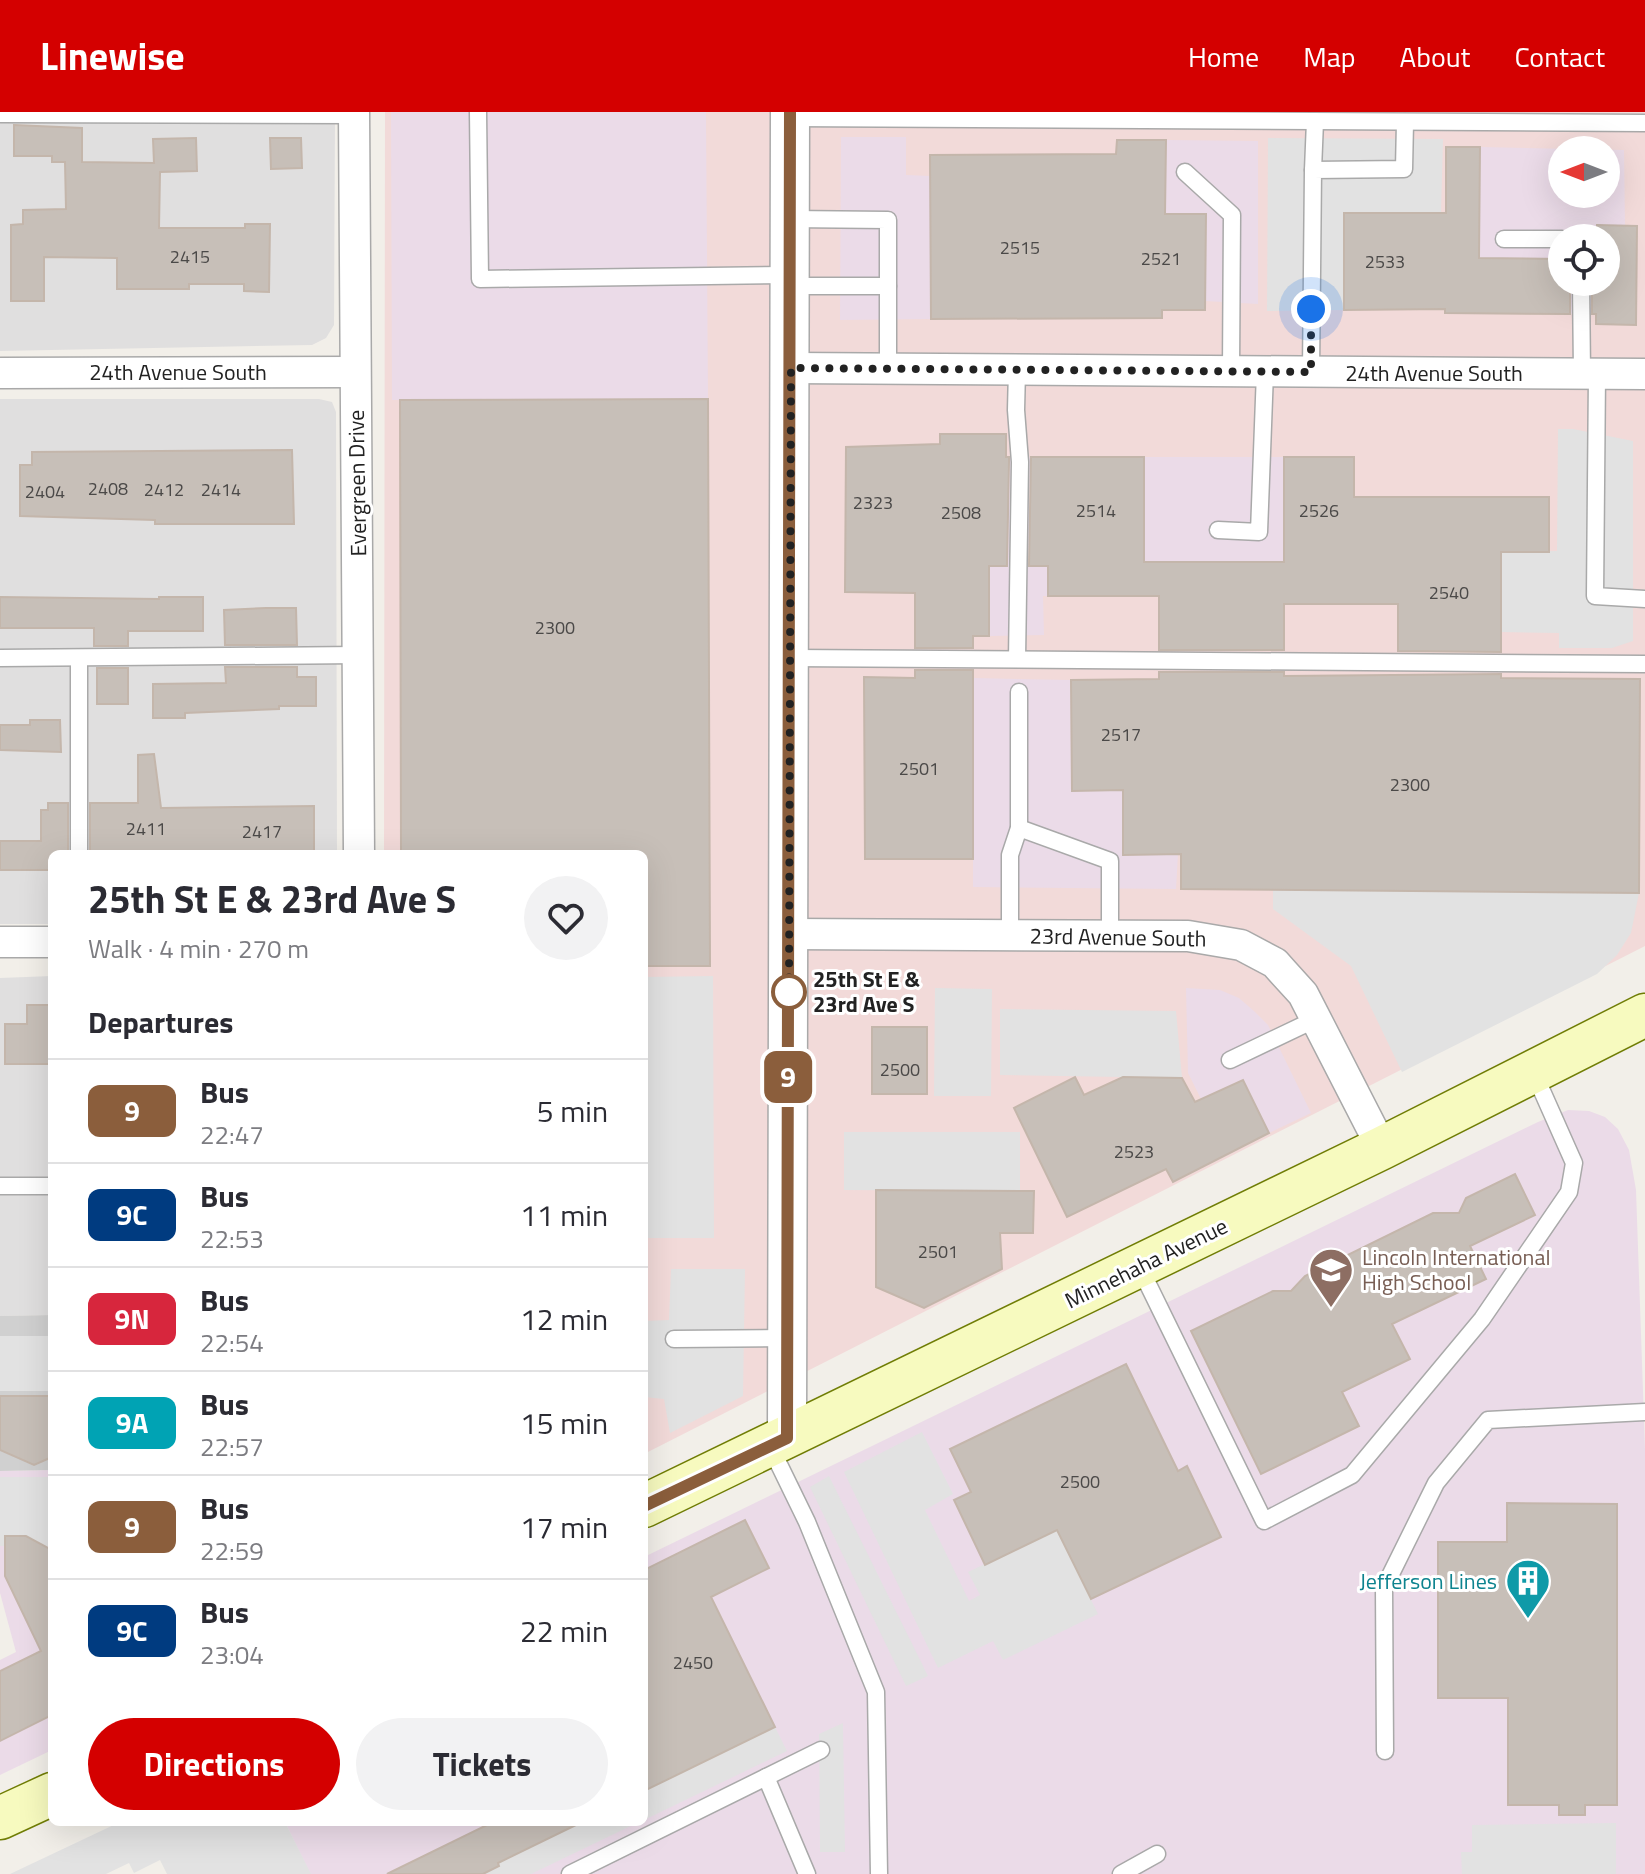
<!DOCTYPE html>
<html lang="en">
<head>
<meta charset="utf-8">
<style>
	body { margin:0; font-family:"Titillium Web",sans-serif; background:#f2f2f3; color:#2b2b33; height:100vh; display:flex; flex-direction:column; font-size:30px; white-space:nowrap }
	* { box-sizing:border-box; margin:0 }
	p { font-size:26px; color:#7c7c81 }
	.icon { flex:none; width:44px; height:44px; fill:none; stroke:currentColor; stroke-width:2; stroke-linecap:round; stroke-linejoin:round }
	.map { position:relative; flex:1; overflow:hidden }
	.side { position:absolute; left:48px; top:738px; width:600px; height:976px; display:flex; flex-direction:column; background:#fff; border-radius:12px; box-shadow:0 8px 32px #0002 }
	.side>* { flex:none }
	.badge { padding:0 16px; border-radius:12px; font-size:28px; line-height:52px }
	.needle { width:52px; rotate:270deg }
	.buttons { position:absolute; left:1548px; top:24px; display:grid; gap:16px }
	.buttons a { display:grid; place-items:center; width:72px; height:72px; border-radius:50%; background:#fff; box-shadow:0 8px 32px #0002; font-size:40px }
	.you { position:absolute; width:40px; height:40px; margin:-20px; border:6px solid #fff; border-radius:50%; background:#1a73e8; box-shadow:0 0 0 12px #1a73e833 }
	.map>.badge { position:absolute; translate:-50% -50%; box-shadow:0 0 0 4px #fff }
	h2 { padding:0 40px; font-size:30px; line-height:72px }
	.round { display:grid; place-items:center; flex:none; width:84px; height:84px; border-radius:42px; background:#f2f2f3 }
	.headline { display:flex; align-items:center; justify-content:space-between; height:136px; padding:0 40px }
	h1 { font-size:38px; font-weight:700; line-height:60px }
	.button { display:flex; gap:16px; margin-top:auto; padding:16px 40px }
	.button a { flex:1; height:92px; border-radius:48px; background:#d40000; color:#fff; font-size:32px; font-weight:700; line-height:92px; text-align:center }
	.button a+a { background:#f2f2f3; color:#2b2b33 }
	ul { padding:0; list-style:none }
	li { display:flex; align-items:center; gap:24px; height:104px; padding:0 40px; border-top:2px solid #e1e1e2 }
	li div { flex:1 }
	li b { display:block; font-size:30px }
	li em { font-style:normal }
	li .badge { min-width:88px; font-weight:700; text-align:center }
	header { display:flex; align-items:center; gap:48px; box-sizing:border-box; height:112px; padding:0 40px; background:#d40000; color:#fff }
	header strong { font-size:38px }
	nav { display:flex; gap:44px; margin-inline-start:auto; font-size:28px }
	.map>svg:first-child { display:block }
	.residential { fill:#e0dfdf }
	.commercial { fill:#f2dad9; fill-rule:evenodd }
	.industrial { fill:#ebdbe8; fill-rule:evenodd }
	.religious { fill:#d0d0d0 }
	.parking { fill:#e2e2e2 }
	.building { fill:#c7bfb8; stroke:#c4b6ab; stroke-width:2 }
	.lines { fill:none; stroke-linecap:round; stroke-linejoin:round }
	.service-casing { stroke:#a9a9a9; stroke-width:19 }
	.minor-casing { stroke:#a9a9a9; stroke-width:33 }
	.tertiary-casing { stroke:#a9a9a9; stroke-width:41 }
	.secondary-casing { stroke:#707d05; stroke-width:45 }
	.service { stroke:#fff; stroke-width:16 }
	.minor { stroke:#fff; stroke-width:30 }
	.tertiary { stroke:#fff; stroke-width:38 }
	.secondary { stroke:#f7fabf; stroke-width:42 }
	.line-casing { stroke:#fff; stroke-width:18 }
	.line { stroke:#8b5e3c; stroke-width:12 }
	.walk { stroke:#222; stroke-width:8; stroke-dasharray:0 14.4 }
	.stop-dot { fill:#fff; stroke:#8b5e3c; stroke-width:4 }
	.labels { text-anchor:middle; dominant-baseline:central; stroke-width:6; stroke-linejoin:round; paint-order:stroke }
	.number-label { font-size:18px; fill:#4b4948 }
	.street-label { font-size:22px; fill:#222; stroke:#fff }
	.stop-label { font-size:22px; font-weight:bold; fill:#222; stroke:#fff; text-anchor:start }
	.education-label { font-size:22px; fill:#785e54; stroke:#fff; text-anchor:start }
	.culture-label { font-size:22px; fill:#0d838f; stroke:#fff; text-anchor:end }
</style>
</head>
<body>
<header>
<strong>Linewise</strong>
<nav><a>Home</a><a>Map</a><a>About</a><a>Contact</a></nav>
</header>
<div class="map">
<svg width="1645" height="1762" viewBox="0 0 1645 1762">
	<rect width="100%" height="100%" fill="#f2efe9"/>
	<g class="residential">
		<path d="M0 0H335L334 213 326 226 312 233 0 239Z"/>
		<path d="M0 287H319L332 290 336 300 337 742H52V812H0Z"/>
		<path d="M52 864V1203L0 1204V866Z"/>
	</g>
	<path class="commercial" d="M385 0H1645V834L644 1342V742H384ZM1562 38H1606V82H1562ZM1562 126H1606V170H1562Z"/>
	<g class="industrial">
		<path d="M391 0H706L708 287 392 288Z"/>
		<path d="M841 25H906V63L930 64 931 207 840 208Z"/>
		<path d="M1166 28 1258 29V192L1205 189 1206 102H1166Z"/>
		<path d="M1480 35 1624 38 1625 114H1597V126H1562V170H1597L1596 201 1556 202V147L1479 146ZM1562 38H1606V82H1562Z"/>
		<path d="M1047 345 1048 484H1043L1044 523 989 524V454H1006V346Z"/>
		<path d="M1144 345H1284V450L1144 451Z"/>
		<path d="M973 566 1071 568 1072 678H1123V742H1178L1176 777 973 775Z"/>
		<path d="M1186 876 1220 878 1239 886 1255 900 1268 913 1311 1001 1269 1021 1243 968 1201 987 1188 961Z"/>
		<path d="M1568 998 1589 999 1605 1005 1618 1017 1629 1038 1636 1078 1645 1337V1762H310L285 1710H644V1445L1538 1010Z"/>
		<path d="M52 1358V1638L0 1663V1548L16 1540 0 1481V1359Z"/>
	</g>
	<path class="religious" d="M52 1203V1358L0 1359V1204Z"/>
	<g class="parking">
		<path d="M1268 26 1443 27 1441 101 1344 102V198L1267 199Z"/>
		<path d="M1558 317H1573L1633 329V529L1612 536H1559V521L1501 520V440L1557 439Z"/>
		<path d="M1273 778 1639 781 1631 821 1617 843 1597 862 1402 960 1351 854 1273 797Z"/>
		<path d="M713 864 714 1126H644V865Z"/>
		<path d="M935 876 992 877 991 984H934Z"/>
		<path d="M1000 897 1176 899 1182 966 1000 963Z"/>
		<path d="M844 1020H1020V1079L844 1078Z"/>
		<path d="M671 1157H745L743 1284 670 1321 664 1287 644 1285V1209L669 1208Z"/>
		<rect x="0" y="1224" width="52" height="55"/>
		<path d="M922 1320 953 1382 925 1398 969 1489 980 1483 968 1460 1057 1418 1098 1502 1003 1548 993 1529 938 1556 844 1360Z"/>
		<path d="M829 1364 928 1564 906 1574 810 1375Z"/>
		<path d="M0 1365H52V1429L47 1435 26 1424H6L5 1434H0Z"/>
		<path d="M843 1611 845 1740H820L819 1622Z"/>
		<path d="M775 1615 787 1639 644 1708V1679Z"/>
		<path d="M120 1710H285L311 1762H167L160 1748 134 1761 129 1751 106 1762H10Z"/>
		<path d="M582 1710H639L531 1762H483L498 1751Z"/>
		<path d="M1616 1711V1762H1462L1461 1740H1472V1713Z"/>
	</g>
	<g class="building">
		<path d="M14 13 82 16V50L154 51 153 27 196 26 197 59 160 60 159 116H245V112H270L269 180 244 179V172H189V177H117V146L44 145V189H11V113L23 112V98L66 97 65 50H52V44H14Z"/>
		<path d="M270 26H301L302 56 271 57Z"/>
		<path d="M1117 28H1166L1165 102H1206L1205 198H1162V206L931 207 930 43 1116 42Z"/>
		<path d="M1446 35H1480L1479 146 1562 147V170H1570V202L1445 201V197L1344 198V101H1446Z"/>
		<path d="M1597 113 1637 114 1636 213 1596 212V202H1592V170H1606V126H1597Z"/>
		<path d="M708 287 710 854H644V742H401L400 288Z"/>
		<path d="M940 322H1006V345H1009V350L1007 454H989V524H973V536H915V481L845 480 846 335 940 332Z"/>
		<path d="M292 338 294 412H155V408L20 404V353H32V340Z"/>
		<path d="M1031 345H1144V450H1284V345H1354V385H1549V440H1501V540L1398 539V492H1284V538H1159V484H1048V454H1029Z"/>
		<path d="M0 485 159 487V485H203V519H128V534H94V516H0Z"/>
		<path d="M266 496H296L297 533H225L224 498Z"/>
		<path d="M225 555H297V565H316V594H279V597L185 601V606H153V572L226 571Z"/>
		<rect x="97" y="556" width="31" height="36"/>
		<path d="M915 558H973V747H865L864 565 915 566Z"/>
		<path d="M1159 560H1284V564L1501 562V566L1640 567 1639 781 1181 777V742L1123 743V678L1072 679 1071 568 1159 567Z"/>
		<path d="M30 608H60L61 640 0 638V613H30Z"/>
		<path d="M154 642 161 696 314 694V742H90V691H138V643Z"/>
		<path d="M48 691H68V742H52V758H0V729H41V698H48Z"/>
		<path d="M27 893H52V952H5V912H27Z"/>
		<rect x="872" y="915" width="55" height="67"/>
		<path d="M1075 965 1084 983 1123 965 1182 966 1195 990 1243 968 1269 1021 1173 1070 1166 1057 1067 1105 1014 996Z"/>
		<path d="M1515 1062 1535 1103 1470 1134 1486 1167 1392 1212 1410 1247 1342 1280 1359 1314 1261 1362 1191 1219 1273 1179H1291L1305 1164 1433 1101H1459L1466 1086Z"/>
		<path d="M876 1078 1034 1079 1033 1121H1000L1002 1157 924 1196 876 1175Z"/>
		<path d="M1126 1252 1178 1359 1187 1354 1221 1425 1091 1487 1057 1418 985 1453 954 1388 971 1380 950 1337Z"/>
		<path d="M0 1284H52V1345L34 1353 0 1338Z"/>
		<path d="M1507 1391 1617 1392V1693H1585V1703H1559V1693H1508V1586H1438V1430H1507Z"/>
		<path d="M745 1408 769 1456 711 1485 775 1615 644 1679V1458Z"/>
		<path d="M5 1424H26L52 1438V1603L0 1629V1559L41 1539 5 1464Z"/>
		<path d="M493 1710H582L498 1751 499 1754 483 1762H387Z"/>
	</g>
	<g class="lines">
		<g class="service-casing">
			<g id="service">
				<path d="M478 0 480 167 790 163"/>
				<path d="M0 2 354 3"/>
				<path d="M790 6 1645 11"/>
				<path d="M1313 58 1315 9"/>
				<path d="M1185 60 1232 103 1231 259"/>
				<path d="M790 107 888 108V257"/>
				<path d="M1504 127H1562"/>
				<path d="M1581 170 1582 261"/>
				<path d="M790 174H888"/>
				<path d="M1017 258 1016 298 1020 350 1017 547"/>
				<path d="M1311 260 1313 58 1404 57 1405 10"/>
				<path d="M1597 262 1595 484 1645 487"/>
				<path d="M1218 418 1259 420 1265 260"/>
				<path d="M0 546 359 543"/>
				<path d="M79 546V742"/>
				<path d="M791 546 1645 552"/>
				<path d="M1019 716 1110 749V824"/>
				<path d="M1010 823V743L1019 716V580"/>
				<path d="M1230 948 1316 907"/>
				<path d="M0 1074H52"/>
				<path d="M1139 1154 1264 1409 1352 1363 1482 1207 1569 1080 1574 1051 1534 961"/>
				<path d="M674 1227 788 1226"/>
				<path d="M770 1334 807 1410 876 1580 879 1762"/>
				<path d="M1385 1639 1384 1476 1436 1371 1488 1308 1645 1300"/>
				<path d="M766 1665 807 1762"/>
				<path d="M570 1762 821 1638"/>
				<path d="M1121 1762 1157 1742"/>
			</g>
		</g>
		<g class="minor-casing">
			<g id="minor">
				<path d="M354 0 359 742"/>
				<path d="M791 256 1645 262"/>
				<path d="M0 261 355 260"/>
				<path d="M789 822 1188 824 1241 833 1275 851 1283 860 1303 882 1382 1036"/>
				<path d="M0 830H52"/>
			</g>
		</g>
		<g class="tertiary-casing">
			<path id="tertiary" d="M787 1326 790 0"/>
		</g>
		<g class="secondary-casing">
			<g id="secondary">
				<path d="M644 1394 1382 1036 1645 903"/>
				<path d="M0 1706 52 1682"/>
			</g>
		</g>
		<use href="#service" class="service"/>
		<use href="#minor" class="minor"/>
		<use href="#tertiary" class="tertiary"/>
		<use href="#secondary" class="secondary"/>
	</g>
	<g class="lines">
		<g class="line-casing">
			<path id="line" d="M644 1394 787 1326 790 0"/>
		</g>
		<use href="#line" class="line"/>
		<path class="walk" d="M789 880 791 256 1311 260V197"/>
	</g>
	<defs>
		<g id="school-pin" transform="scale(2.3)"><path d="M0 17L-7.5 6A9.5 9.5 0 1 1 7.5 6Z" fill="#8d6e63" stroke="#fff"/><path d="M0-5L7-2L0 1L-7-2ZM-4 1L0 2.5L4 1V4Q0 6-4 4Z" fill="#fff"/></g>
		<g id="building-pin" transform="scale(2.3)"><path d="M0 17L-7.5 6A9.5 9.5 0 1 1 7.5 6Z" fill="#0f9aa8" stroke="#fff"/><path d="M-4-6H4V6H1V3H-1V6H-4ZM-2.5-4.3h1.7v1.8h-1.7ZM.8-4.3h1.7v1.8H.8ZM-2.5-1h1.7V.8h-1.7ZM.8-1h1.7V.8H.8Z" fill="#fff"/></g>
	</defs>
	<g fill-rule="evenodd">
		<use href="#school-pin" x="1331" y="1158"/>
		<use href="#building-pin" x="1528" y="1469"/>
	</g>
	<circle class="stop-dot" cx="789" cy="880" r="16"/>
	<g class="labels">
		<g class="number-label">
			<text x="1020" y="135">2515</text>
			<text x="190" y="144">2415</text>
			<text x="1161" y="146">2521</text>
			<text x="1385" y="149">2533</text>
			<text x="108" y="376">2408</text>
			<text x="164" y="377">2412</text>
			<text x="221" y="377">2414</text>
			<text x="45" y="379">2404</text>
			<text x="873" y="390">2323</text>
			<text x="1096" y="398">2514</text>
			<text x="1319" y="398">2526</text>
			<text x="961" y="400">2508</text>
			<text x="1449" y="480">2540</text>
			<text x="555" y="515">2300</text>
			<text x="1121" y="622">2517</text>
			<text x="919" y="656">2501</text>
			<text x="1410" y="672">2300</text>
			<text x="146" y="716">2411</text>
			<text x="262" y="719">2417</text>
			<text x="900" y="957">2500</text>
			<text x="1134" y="1039">2523</text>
			<text x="938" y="1139">2501</text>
			<text x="1080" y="1369">2500</text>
			<text x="693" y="1550">2450</text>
		</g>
		<g class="street-label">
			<text x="178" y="260">24th Avenue South</text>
			<text x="1434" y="261">24th Avenue South</text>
			<text transform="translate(357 371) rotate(-91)">Evergreen Drive</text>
			<text transform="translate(1118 825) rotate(1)">23rd Avenue South</text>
			<text transform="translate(1146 1151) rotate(-26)">Minnehaha Avenue</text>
		</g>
		<g class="stop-label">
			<text x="813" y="867">25th St E &amp;<tspan x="813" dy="25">23rd Ave S</tspan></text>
		</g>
		<g class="education-label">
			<text x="1362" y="1145">Lincoln International<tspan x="1362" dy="25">High School</tspan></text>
		</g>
		<g class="culture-label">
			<text x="1497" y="1469">Jefferson Lines</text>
		</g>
	</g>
</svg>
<div class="buttons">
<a><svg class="needle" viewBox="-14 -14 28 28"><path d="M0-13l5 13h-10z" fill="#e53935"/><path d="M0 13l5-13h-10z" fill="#7c7c81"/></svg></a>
<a><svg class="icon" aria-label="locate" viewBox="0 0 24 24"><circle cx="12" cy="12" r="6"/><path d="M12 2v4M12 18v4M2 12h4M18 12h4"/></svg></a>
</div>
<div class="you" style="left:1311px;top:197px"></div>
<b class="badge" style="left:788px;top:965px;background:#8b5e3c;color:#fff">9</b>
<section class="side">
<div class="headline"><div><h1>25th St E &amp; 23rd Ave S</h1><p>Walk · 4 min · 270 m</p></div><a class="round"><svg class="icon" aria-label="heart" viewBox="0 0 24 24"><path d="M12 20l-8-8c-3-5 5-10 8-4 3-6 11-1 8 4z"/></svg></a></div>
<h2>Departures</h2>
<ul>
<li><span class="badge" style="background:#8b5e3c;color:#fff">9</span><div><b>Bus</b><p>22:47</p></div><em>5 min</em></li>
<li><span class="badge" style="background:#003b80;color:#fff">9C</span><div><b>Bus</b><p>22:53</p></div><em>11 min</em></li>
<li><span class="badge" style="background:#d7263d;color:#fff">9N</span><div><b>Bus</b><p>22:54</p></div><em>12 min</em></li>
<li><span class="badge" style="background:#00a3b4;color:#fff">9A</span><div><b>Bus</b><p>22:57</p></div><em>15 min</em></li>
<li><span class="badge" style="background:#8b5e3c;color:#fff">9</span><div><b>Bus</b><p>22:59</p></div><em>17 min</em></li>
<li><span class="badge" style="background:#003b80;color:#fff">9C</span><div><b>Bus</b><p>23:04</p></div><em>22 min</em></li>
</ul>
<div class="button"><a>Directions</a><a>Tickets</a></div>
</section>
</div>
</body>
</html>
